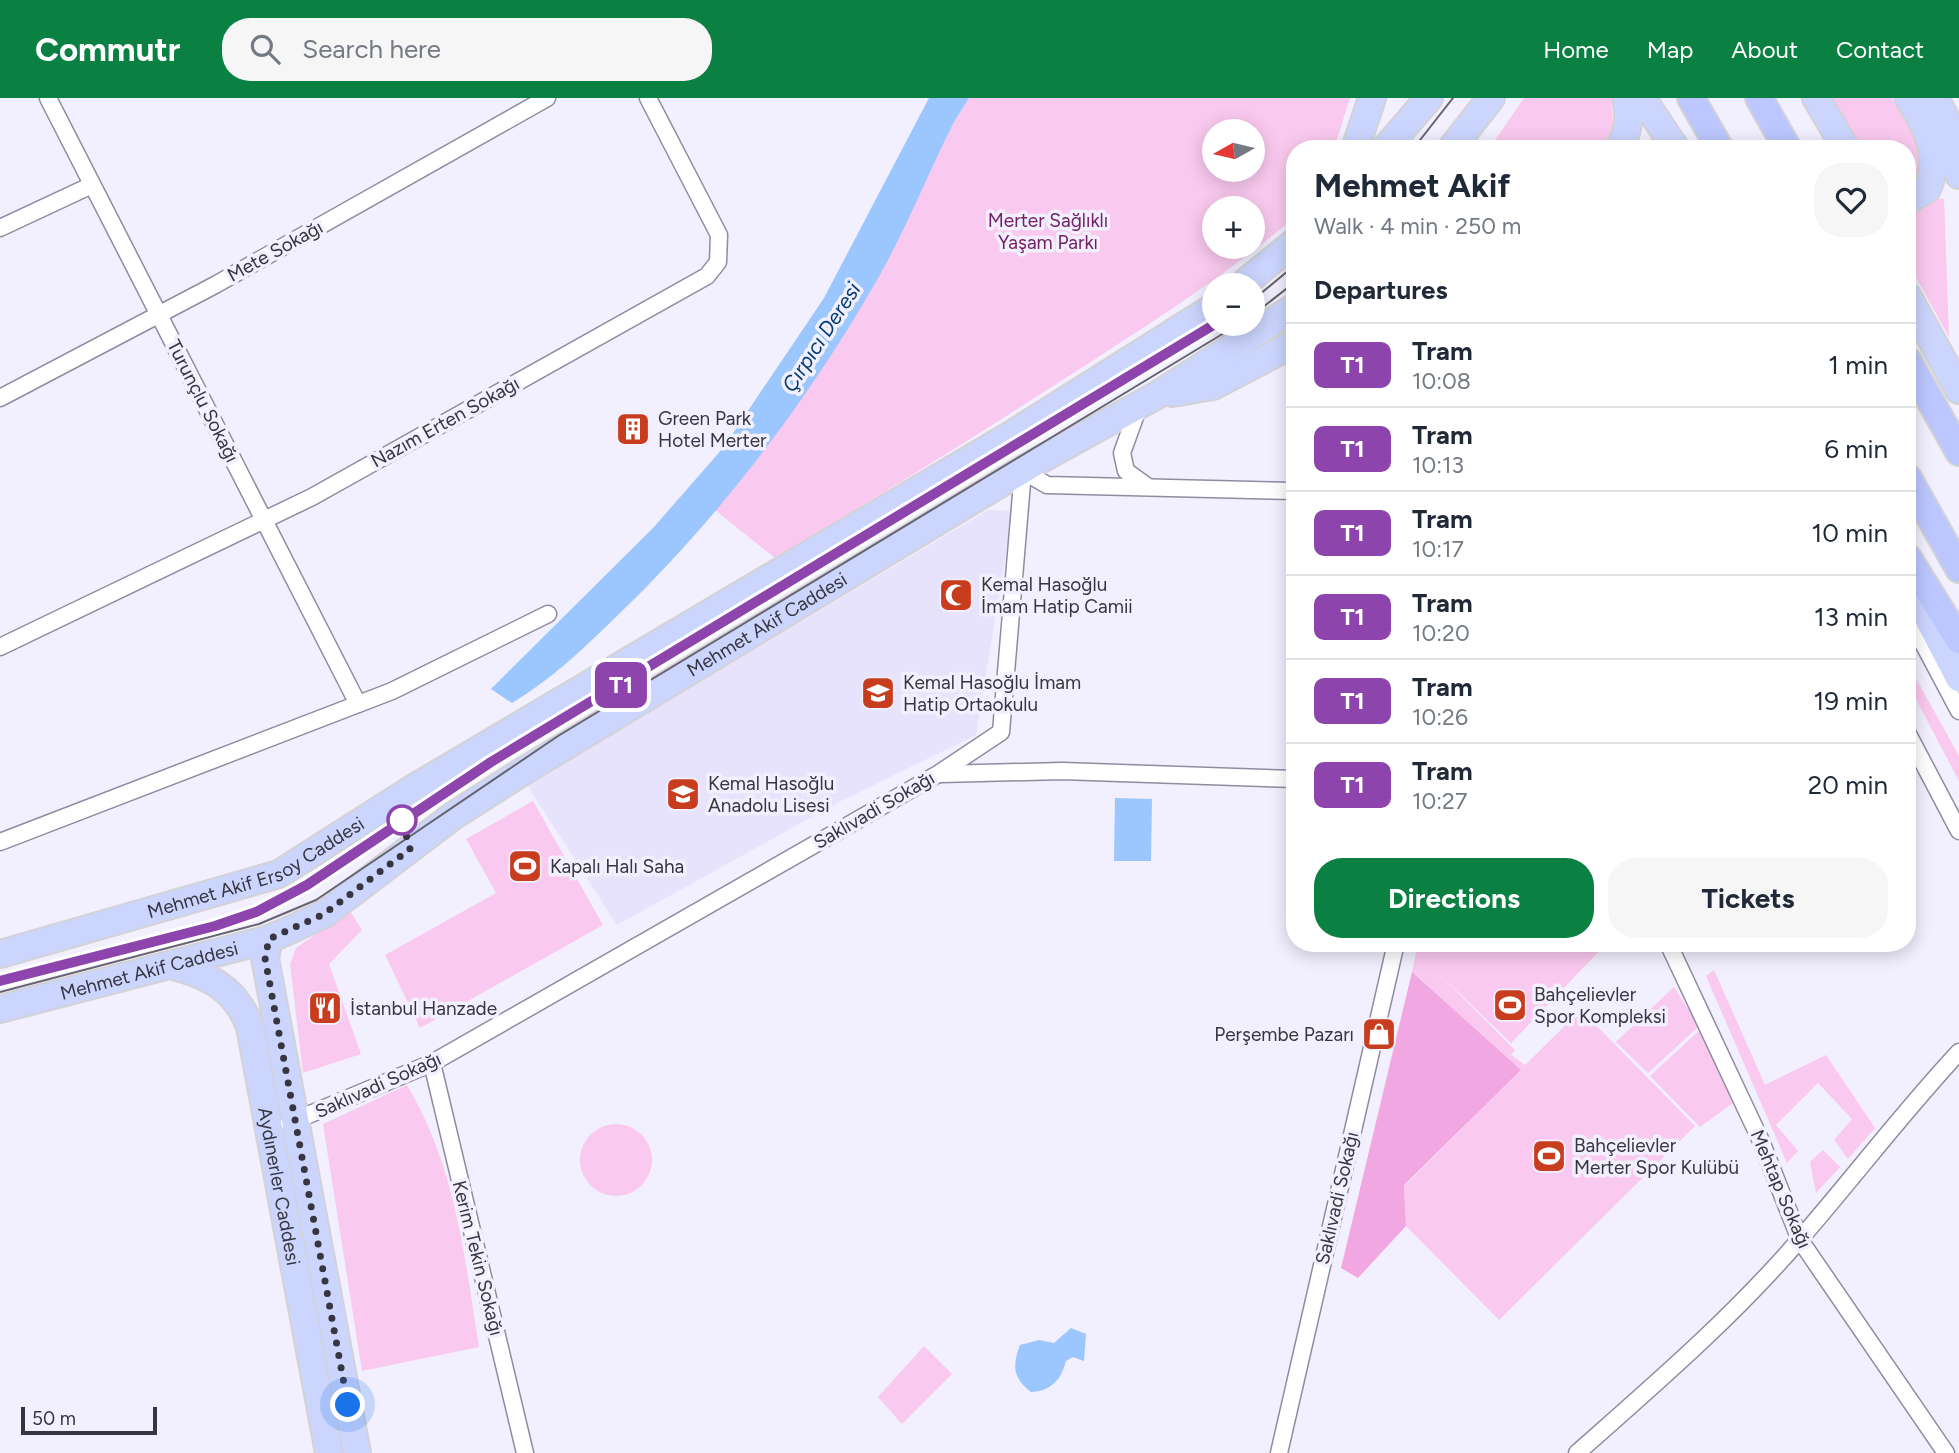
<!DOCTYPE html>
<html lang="en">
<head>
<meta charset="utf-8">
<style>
	body { margin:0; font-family:Figtree,sans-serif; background:#f6f6f7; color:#1f2937; height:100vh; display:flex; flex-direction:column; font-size:26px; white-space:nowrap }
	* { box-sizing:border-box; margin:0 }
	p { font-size:23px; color:#747a83 }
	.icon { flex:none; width:38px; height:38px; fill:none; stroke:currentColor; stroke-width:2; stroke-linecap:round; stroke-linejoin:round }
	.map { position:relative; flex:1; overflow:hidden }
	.panel { position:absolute; left:1286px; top:42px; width:630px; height:812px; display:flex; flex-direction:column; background:#fff; border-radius:28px; box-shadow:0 4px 18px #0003 }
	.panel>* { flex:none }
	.badge { padding:0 14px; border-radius:10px; font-size:24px; line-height:46px }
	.needle { width:46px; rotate:262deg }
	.controls { position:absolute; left:1202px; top:21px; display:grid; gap:14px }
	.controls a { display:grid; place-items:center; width:63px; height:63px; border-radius:50%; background:#fff; box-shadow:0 4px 18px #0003; font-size:35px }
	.scale { position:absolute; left:21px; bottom:18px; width:136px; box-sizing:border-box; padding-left:7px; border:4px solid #37353f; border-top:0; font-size:19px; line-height:24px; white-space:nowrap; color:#37353f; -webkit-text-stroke:5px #f2effe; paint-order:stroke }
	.you { position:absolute; width:35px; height:35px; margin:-18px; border:5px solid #fff; border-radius:50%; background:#1a73e8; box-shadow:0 0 0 10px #1a73e833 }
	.map>.badge { position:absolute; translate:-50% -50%; box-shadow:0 0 0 4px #fff }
	h2 { padding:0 28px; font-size:26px; line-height:63px }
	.round { display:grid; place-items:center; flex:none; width:74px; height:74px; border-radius:28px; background:#f6f6f7 }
	.headline { display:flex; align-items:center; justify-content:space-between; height:119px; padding:0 28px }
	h1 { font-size:33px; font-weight:700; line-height:52px }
	.action { display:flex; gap:14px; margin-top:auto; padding:14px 28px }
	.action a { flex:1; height:80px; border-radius:28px; background:#0b8043; color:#fff; font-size:28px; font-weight:700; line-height:80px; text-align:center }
	.action a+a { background:#f6f6f7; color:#1f2937 }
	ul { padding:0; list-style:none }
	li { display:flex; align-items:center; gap:21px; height:84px; padding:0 28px; border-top:2px solid #e0e1e3 }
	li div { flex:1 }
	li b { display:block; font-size:26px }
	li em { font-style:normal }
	li .badge { min-width:77px; font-weight:700; text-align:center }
	header { display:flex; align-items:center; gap:42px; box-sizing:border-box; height:98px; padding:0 35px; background:#0b8043; color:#fff }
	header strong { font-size:33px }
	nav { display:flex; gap:38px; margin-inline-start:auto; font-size:24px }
	.search { width:490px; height:63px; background:#f6f6f7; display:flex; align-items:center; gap:18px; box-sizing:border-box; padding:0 24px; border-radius:28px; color:#747a83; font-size:26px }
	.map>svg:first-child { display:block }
	.built { fill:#e8e3fc }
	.green { fill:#fac9ef; fill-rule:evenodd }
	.forest { fill:#f1a7e2 }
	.water { fill:#9bc6fe }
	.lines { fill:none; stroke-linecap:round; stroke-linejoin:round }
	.minor-casing { stroke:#908ba1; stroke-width:19 }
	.primary-casing { stroke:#d3d3d5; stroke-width:30 }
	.trunk-casing { stroke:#d3d3d5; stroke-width:30 }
	.minor { stroke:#fff; stroke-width:16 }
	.primary { stroke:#ccd5fe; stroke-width:26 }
	.trunk { stroke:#bbc7fe; stroke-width:26 }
	.tram { stroke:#66646f; stroke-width:2 }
	.line-casing { stroke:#fff; stroke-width:16 }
	.line { stroke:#8e44ad; stroke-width:10 }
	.walk { stroke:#37353f; stroke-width:7; stroke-dasharray:0 12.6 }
	.stop-dot { fill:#fff; stroke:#8e44ad; stroke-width:3.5 }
	.labels { text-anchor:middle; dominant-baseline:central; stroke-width:7; stroke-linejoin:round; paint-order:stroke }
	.park-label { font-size:19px; fill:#742068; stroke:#f2effe }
	.street-label { font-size:19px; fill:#37353f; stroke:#f2effe }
	.poi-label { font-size:19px; fill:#37353f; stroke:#f2effe; text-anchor:start }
	.water-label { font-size:21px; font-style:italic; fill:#023c77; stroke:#f2effe }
</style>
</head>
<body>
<header>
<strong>Commutr</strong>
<div class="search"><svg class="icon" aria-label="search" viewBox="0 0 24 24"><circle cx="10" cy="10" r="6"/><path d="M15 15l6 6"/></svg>Search here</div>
<nav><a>Home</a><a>Map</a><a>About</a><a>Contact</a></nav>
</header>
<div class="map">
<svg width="1959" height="1355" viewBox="0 0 1959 1355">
	<rect width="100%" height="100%" fill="#f2effe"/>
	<path class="built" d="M988 412 1013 413 976 637 839 704 617 827 527 687Z"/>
	<g class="green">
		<path d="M969 0H1350L1334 51H1295V119C1223 180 1143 230 1064 281 969 342 873 402 775 460L715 412C774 339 830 263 877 181 905 131 928 76 954 24ZM1214 33H1253V72H1214ZM1214 110H1253V149H1214Z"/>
		<path d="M1524 0H1611L1614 40 1601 51H1489Z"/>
		<path d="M1831 0H1892C1910 22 1925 49 1919 78L1908 87V51H1861Z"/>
		<path d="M1935 100 1944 101 1949 239 1908 165V116L1924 110Z"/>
		<path d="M1908 566 1959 658V683L1908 586Z"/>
		<path d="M533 703 603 827 420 930 385 857 496 795 466 741Z"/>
		<path d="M350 813 362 832 329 866 361 956 303 975 290 866 296 850Z"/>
		<path d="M1418 845H1436L1429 854 1438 845H1607L1511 945 1434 871 1515 952 1511 957 1525 967 1581 912 1695 1028 1499 1222 1406 1128 1404 1088 1521 972 1412 874Z"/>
		<path d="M1714 872 1765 987 1826 957 1875 1030 1848 1061 1834 1042 1852 1021 1818 985 1776 1027 1798 1053 1787 1065 1706 878Z"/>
		<path d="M1674 889 1699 928 1648 975 1616 944Z"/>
		<path d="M1701 931 1733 1005 1700 1029 1650 978Z"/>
		<path d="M407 987C456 1070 464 1156 479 1249L362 1273 323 1026Z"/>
		<circle cx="616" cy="1062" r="36"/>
		<path d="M1823 1052 1840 1069 1816 1095 1810 1064Z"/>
		<path d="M924 1248 952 1276 902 1326 878 1299Z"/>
	</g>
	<path class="forest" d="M1412 874 1521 972 1404 1087 1406 1128 1358 1180 1341 1170Z"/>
	<g class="water">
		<path d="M929 0H969L954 24C928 76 906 131 877 182 807 304 719 420 618 517 583 551 553 580 512 605L491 591 654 429 723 350 824 200Z"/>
		<path d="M1115 700 1152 701 1151 763H1114Z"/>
		<path d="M1071 1230 1086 1236 1084 1263 1073 1259 1066 1263C1061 1282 1051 1293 1031 1294 1013 1280 1012 1268 1020 1247L1039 1242 1054 1245Z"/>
	</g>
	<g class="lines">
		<g class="minor-casing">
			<g id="minor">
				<path d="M48 0 358 606"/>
				<path d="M0 130 92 87"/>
				<path d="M0 300 215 187 547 0"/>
				<path d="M1139 308 1122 355 1126 373 1148 389"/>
				<path d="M1908 517 1959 613"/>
				<path d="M0 549 312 399 707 178 718 164 719 137 648 0"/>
				<path d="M1908 636 1959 733"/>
				<path d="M941 676 1062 673 1295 681"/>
				<path d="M0 744 392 593 548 516"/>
				<path d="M1668 845 1761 1043 1800 1142 1946 1355"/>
				<path d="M432 965 525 1355"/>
				<path d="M289 1025 432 965 938 676 1001 634 1023 373 1047 387 1295 393"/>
				<path d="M1279 1355 1396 845"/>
				<path d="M1577 1355C1654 1287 1733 1219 1800 1141 1854 1079 1903 1014 1959 954"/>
			</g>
		</g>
		<g class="primary-casing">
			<g id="primary">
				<path d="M1642 0 1676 51"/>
				<path d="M1816 0 1846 51"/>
				<path d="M1935 0 1950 29 1959 77"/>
				<path d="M1355 51 1372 0"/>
				<path d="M1385 51 1429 0"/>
				<path d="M1451 51 1491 0"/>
				<path d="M1619 51C1629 34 1630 19 1626 0"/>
				<path d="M1908 102 1927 91C1942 57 1927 30 1909 0"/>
				<path d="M1242 187 1295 144"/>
				<path d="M1908 199 1959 292"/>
				<path d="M1172 295 1213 288 1295 245"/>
				<path d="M1908 482 1959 580"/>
				<path d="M269 841 265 860 357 1355"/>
				<path id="s1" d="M0 856 279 776 414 690 1011 337 1214 209"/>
				<path id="s2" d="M170 867C208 877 236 890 250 929L329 1355"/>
				<path id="s3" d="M0 911 269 841 292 831 324 816 453 718 522 674 1029 368 1159 296 1295 209"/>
			</g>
		</g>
		<g class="trunk-casing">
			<g id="trunk">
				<path d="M1691 0 1720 51"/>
				<path d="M1759 0 1788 51"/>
				<path d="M1908 263 1959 354"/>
				<path d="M1908 380 1959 471"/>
				<path d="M1908 460 1959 542"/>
			</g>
		</g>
		<use href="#minor" class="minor"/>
		<use href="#primary" class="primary"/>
		<use href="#trunk" class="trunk"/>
		<g class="tram">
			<path d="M1413 51 1453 0"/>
			<path d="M1253 202 1295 167"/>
			<path d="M1253 217 1295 184"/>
			<path d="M1021 345 1215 226"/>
			<path d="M201 832C311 803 397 722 492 663 608 592 725 524 841 454"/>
			<path d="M0 894 259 826 316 802 558 638 1239 226"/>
		</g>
	</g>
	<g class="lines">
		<g class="line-casing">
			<path id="line" d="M0 883 215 828 256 814 307 787 491 664 1215 226"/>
		</g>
		<use href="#line" class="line"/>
		<path class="walk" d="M348 1307 265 860 269 841 324 816 410 751 402 722"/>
	</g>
	<defs>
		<g id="building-square" transform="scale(1.75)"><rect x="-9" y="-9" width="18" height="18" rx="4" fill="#c73d1e" stroke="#f2effe"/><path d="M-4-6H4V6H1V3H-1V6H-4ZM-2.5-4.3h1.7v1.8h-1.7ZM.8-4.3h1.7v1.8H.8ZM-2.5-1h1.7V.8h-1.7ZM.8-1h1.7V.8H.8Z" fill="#fff"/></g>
		<g id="mosque-square" transform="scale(1.75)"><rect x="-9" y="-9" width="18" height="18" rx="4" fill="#c73d1e" stroke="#f2effe"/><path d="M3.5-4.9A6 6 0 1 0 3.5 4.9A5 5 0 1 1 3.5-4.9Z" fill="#fff"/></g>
		<g id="school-square" transform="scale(1.75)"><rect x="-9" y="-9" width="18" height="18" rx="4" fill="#c73d1e" stroke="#f2effe"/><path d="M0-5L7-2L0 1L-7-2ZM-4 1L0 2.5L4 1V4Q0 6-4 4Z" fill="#fff"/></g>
		<g id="stadium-square" transform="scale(1.75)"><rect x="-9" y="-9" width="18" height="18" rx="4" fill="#c73d1e" stroke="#f2effe"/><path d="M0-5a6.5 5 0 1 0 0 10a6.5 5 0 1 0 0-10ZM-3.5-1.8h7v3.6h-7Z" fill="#fff"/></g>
		<g id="restaurant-square" transform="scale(1.75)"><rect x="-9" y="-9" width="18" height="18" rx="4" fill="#c73d1e" stroke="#f2effe"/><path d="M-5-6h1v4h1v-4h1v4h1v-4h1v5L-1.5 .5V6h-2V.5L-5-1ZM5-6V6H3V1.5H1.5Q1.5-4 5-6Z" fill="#fff"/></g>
		<g id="shop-square" transform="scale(1.75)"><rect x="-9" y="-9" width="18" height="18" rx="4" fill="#c73d1e" stroke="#f2effe"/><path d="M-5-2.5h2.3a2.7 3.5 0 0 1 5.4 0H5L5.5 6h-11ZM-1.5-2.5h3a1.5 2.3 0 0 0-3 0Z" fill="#fff"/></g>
	</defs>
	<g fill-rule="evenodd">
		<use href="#building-square" x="633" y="331"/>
		<use href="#mosque-square" x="956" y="497"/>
		<use href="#school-square" x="878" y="595"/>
		<use href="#school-square" x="683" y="696"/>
		<use href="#stadium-square" x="525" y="768"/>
		<use href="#stadium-square" x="1510" y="907"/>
		<use href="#restaurant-square" x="325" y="910"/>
		<use href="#shop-square" x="1379" y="936"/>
		<use href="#stadium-square" x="1549" y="1058"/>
	</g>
	<circle class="stop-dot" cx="402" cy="722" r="14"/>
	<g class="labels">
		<g class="park-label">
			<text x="1048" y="122">Merter Sağlıklı<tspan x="1048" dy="22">Yaşam Parkı</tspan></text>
		</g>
		<g class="street-label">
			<text transform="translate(275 153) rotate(-29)">Mete Sokağı</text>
			<text transform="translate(203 303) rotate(63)">Turunçlu Sokağı</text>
			<text transform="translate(445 324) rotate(-29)">Nazım Erten Sokağı</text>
			<text stroke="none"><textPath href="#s3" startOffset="868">Mehmet Akif Caddesi</textPath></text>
			<text transform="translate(874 712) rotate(-30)">Saklıvadi Sokağı</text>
			<text stroke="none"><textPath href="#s1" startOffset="271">Mehmet Akif Ersoy Caddesi</textPath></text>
			<text stroke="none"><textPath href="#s3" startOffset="154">Mehmet Akif Caddesi</textPath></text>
			<text transform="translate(378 987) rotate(-24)">Saklıvadi Sokağı</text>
			<text stroke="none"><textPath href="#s2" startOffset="268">Aydınerler Caddesi</textPath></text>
			<text transform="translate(1781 1091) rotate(67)">Mehtap Sokağı</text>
			<text transform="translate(1337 1100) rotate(-77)">Saklıvadi Sokağı</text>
			<text transform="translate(478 1160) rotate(76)">Kerim Tekin Sokağı</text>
		</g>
		<g class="poi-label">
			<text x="658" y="320">Green Park<tspan x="658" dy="22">Hotel Merter</tspan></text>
			<text x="981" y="486">Kemal Hasoğlu<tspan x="981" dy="22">İmam Hatip Camii</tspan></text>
			<text x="903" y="584">Kemal Hasoğlu İmam<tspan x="903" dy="22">Hatip Ortaokulu</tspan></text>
			<text x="708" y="685">Kemal Hasoğlu<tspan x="708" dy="22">Anadolu Lisesi</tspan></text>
			<text x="550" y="768">Kapalı Halı Saha</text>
			<text x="1534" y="896">Bahçelievler<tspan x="1534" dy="22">Spor Kompleksi</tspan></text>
			<text x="350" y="910">İstanbul Hanzade</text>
			<text x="1354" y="936" text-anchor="end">Perşembe Pazarı</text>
			<text x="1574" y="1047">Bahçelievler<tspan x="1574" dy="22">Merter Spor Kulübü</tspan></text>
		</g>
		<g class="water-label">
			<text transform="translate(821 239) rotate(-57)">Çırpıcı Deresi</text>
		</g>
	</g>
</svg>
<div class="controls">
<a><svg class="needle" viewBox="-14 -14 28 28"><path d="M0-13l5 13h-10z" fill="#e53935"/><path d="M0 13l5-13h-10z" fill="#747a83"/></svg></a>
<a>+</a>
<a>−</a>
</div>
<div class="scale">50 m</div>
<div class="you" style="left:348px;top:1307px"></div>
<b class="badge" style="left:621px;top:587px;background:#8e44ad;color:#fff">T1</b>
<section class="panel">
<div class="headline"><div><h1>Mehmet Akif</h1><p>Walk · 4 min · 250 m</p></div><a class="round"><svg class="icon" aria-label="heart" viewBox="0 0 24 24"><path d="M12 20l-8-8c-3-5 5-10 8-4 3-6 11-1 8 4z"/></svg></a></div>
<h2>Departures</h2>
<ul>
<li><span class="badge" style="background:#8e44ad;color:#fff">T1</span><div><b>Tram</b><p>10:08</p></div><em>1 min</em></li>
<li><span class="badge" style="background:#8e44ad;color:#fff">T1</span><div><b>Tram</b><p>10:13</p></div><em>6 min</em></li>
<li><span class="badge" style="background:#8e44ad;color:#fff">T1</span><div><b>Tram</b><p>10:17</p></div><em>10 min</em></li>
<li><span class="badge" style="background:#8e44ad;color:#fff">T1</span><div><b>Tram</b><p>10:20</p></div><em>13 min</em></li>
<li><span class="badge" style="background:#8e44ad;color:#fff">T1</span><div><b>Tram</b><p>10:26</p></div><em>19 min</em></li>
<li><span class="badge" style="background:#8e44ad;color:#fff">T1</span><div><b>Tram</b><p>10:27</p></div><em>20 min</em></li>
</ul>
<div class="action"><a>Directions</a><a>Tickets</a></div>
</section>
</div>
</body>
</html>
